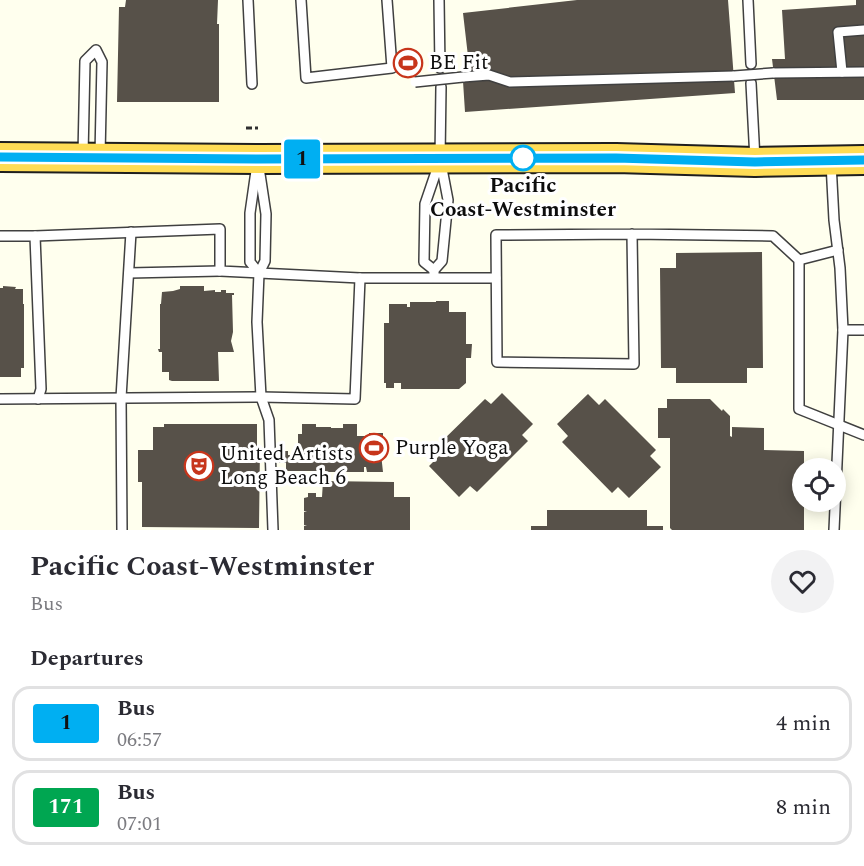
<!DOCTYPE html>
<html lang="en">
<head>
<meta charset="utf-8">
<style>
	body { margin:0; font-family:Spectral,serif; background:#f2f2f3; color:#2b2b33; height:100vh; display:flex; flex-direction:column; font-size:22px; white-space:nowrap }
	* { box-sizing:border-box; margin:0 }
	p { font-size:20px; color:#7c7c81 }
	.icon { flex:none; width:33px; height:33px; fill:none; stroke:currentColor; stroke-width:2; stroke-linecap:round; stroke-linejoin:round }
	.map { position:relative; height:530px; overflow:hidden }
	.drawer { display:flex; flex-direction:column; background:#fff; flex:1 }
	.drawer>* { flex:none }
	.badge { padding:0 12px; border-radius:4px; font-size:21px; line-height:39px }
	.buttons { position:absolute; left:792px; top:458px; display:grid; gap:12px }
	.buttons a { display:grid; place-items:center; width:54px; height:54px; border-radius:50%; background:#fff; box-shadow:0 3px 15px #0003; font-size:30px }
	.map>.badge { position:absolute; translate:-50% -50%; box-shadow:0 0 0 3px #fff }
	h2 { padding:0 30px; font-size:22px; line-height:54px }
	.round { display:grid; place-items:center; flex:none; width:63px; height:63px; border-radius:32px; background:#f2f2f3 }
	.head { display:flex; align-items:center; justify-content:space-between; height:102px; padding:0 30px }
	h1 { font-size:28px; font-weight:700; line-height:45px }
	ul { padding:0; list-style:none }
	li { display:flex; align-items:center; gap:18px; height:75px; margin:0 12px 9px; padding:0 18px; border:3px solid #e1e1e2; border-radius:18px }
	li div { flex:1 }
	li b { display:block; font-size:22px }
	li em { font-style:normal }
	li .badge { min-width:66px; font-weight:700; text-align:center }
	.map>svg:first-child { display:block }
	.building { fill:#575149 }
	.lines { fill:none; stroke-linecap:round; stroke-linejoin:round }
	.service-casing { stroke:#404040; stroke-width:12 }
	.trunk-casing { stroke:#1e1e1e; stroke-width:32 }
	.path { stroke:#2f2f2f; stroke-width:3; stroke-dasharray:6 3; stroke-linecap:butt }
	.service { stroke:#fff; stroke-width:9 }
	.trunk { stroke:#fedc55; stroke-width:28 }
	.service-bridge-casing { stroke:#404040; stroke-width:12; stroke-linecap:butt }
	.service-bridge { stroke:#fff; stroke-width:9 }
	.line-casing { stroke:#fff; stroke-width:14 }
	.line { stroke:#00aff2; stroke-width:9 }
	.stop-dot { fill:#fff; stroke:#00aff2; stroke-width:3 }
	.labels { text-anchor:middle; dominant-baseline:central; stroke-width:6; stroke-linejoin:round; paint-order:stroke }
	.poi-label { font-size:21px; fill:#0d0d0d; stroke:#fff; text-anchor:start }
	.stop-label { font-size:21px; font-weight:bold; fill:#0d0d0d; stroke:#fff }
</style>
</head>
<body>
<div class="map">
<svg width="864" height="530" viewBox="0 0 864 530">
	<rect width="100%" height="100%" fill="#ffe"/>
	<g class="building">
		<path d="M126 0H218L217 24H219V102H117L119 7H125Z"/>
		<path d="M577 0H728L735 93 465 112 462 66 469 65 463 13Z"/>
		<path d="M856 0H864V100H777L772 59H785L782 10 856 5Z"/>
		<path d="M762 252 763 368H747V383H676V368H661L660 268H676V253Z"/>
		<path d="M3 286 16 287 15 289H23V304H24V368H21V377H0V288H3Z"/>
		<path d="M180 286H204V291L215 290V292H221V290H226V293H234V295H232L233 332 231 341 234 352H218L219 381H172L169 380V372H162V352H159L158 349H160V304H161L162 292 173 291 180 289Z"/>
		<path d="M436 301H449V312H466V344H472L471 358H466V383L459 389H401V383H394V388H386V383H384V323H389V304H407V307H410V302H436Z"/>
		<path d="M502 393 533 424 522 435 528 441 477 492 470 486 459 497 429 466 440 455 434 449 485 399 491 404Z"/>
		<path d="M588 394 599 405 605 399 656 450 650 456 661 467 629 498 618 487 612 493 562 442 568 436 557 424Z"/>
		<path d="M667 399H710L722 411 723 409 730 416V436L732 437V427L764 428V450L804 451V468H802V501H804V530H672L670 528V438H658V408H667Z"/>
		<path d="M164 424H257V446H260L259 528 142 527V482H138V450H153V427H164Z"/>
		<path d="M302 424H316V427H331V428H343V424H357V436H369V433H383V454H381L383 472H367L366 467H364V472H320V471H286V463H279V451H288V455H295V449H298V434H302Z"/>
		<path d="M323 481 394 482V497H410V530H304V526H307L304 525V512H307L304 511V498L308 497V493H316V497H322Z"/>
		<path d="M547 510H647V526H663V530H531V526H547Z"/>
	</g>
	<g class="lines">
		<g class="service-casing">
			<g id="service">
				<path d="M248 0 252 84"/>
				<path d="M301 0 306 78 392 68 387 0"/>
				<path d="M439 0 440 68"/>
				<path d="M748 0 751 64"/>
				<path d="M842 72 838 32 864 30"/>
				<path d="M773 73 864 72"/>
				<path d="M463 77 489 75 510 82 734 76"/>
				<path d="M751 83 755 160"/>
				<path d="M83 155 85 61 96 50 102 62 100 155"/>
				<path d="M258 161 266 214 265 261 259 273 257 322 261 397 269 420 273 530"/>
				<path d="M831 163 834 220 840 268 843 330 834 530"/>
				<path d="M256 171 250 213V262L259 273"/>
				<path d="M632 234 634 364 497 362 496 235 632 234 773 236 799 260V409L864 435"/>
				<path d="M0 236H35L220 229V271L360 278H496"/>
				<path d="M35 236 41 389 38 399"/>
				<path d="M799 260 838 250"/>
				<path d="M434 270 424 262 425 204 439 163"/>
				<path d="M129 273 220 271"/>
				<path d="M434 277V270L442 261 448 200 440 158 441 87"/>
				<path d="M843 330H864"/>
				<path d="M0 399 261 397 355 399 360 278"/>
				<path d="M122 530 121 398 131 232"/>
			</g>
		</g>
		<g class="trunk-casing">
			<path id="trunk" d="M0 157 258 159 616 158 755 162 864 160"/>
		</g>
		<path class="path" d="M246 128H258"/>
		<use href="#service" class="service"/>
		<use href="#trunk" class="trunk"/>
		<g class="service-bridge-casing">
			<g id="service-bridge">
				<path d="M734 76 773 73"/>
				<path d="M415 82 463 77"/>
			</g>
		</g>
		<use href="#service-bridge" class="service-bridge"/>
	</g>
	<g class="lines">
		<g class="line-casing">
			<path id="line" d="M0 157 258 159 616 158 755 162 864 160"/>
		</g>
		<use href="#line" class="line"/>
	</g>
	<defs>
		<g id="stadium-ring" transform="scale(1.5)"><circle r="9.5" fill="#fff" stroke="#c7351b" stroke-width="1.5"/><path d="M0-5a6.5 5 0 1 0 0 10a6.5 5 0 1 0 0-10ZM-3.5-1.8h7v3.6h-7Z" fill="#c7351b"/></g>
		<g id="theatre-ring" transform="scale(1.5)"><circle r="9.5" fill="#fff" stroke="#c7351b" stroke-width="1.5"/><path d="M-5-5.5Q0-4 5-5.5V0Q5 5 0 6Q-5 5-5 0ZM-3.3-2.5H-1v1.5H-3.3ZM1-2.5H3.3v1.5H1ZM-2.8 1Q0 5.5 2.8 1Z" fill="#c7351b"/></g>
	</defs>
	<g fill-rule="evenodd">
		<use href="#stadium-ring" x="408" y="63"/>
		<use href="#stadium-ring" x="374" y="448"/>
		<use href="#theatre-ring" x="199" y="466"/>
	</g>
	<circle class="stop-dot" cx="523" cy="158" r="12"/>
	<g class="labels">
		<g class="poi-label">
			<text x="429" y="63">BE Fit</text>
			<text x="395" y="448">Purple Yoga</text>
			<text x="220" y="454">United Artists<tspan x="220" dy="24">Long Beach 6</tspan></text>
		</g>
		<g class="stop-label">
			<text x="523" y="186">Pacific<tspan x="523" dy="24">Coast-Westminster</tspan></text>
		</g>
	</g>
</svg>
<div class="buttons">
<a><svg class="icon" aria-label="locate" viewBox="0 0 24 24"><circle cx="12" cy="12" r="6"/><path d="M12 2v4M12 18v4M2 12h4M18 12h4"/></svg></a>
</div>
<b class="badge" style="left:302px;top:159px;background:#00aff2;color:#111">1</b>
</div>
<section class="drawer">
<div class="head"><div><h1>Pacific Coast-Westminster</h1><p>Bus</p></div><a class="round"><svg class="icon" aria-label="heart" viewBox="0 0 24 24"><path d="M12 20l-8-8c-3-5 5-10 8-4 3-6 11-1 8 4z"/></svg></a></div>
<h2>Departures</h2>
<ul>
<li><span class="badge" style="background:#00aff2;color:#111">1</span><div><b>Bus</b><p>06:57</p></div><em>4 min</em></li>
<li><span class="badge" style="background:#00a651;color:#fff">171</span><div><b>Bus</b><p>07:01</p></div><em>8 min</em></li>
</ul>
</section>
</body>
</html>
